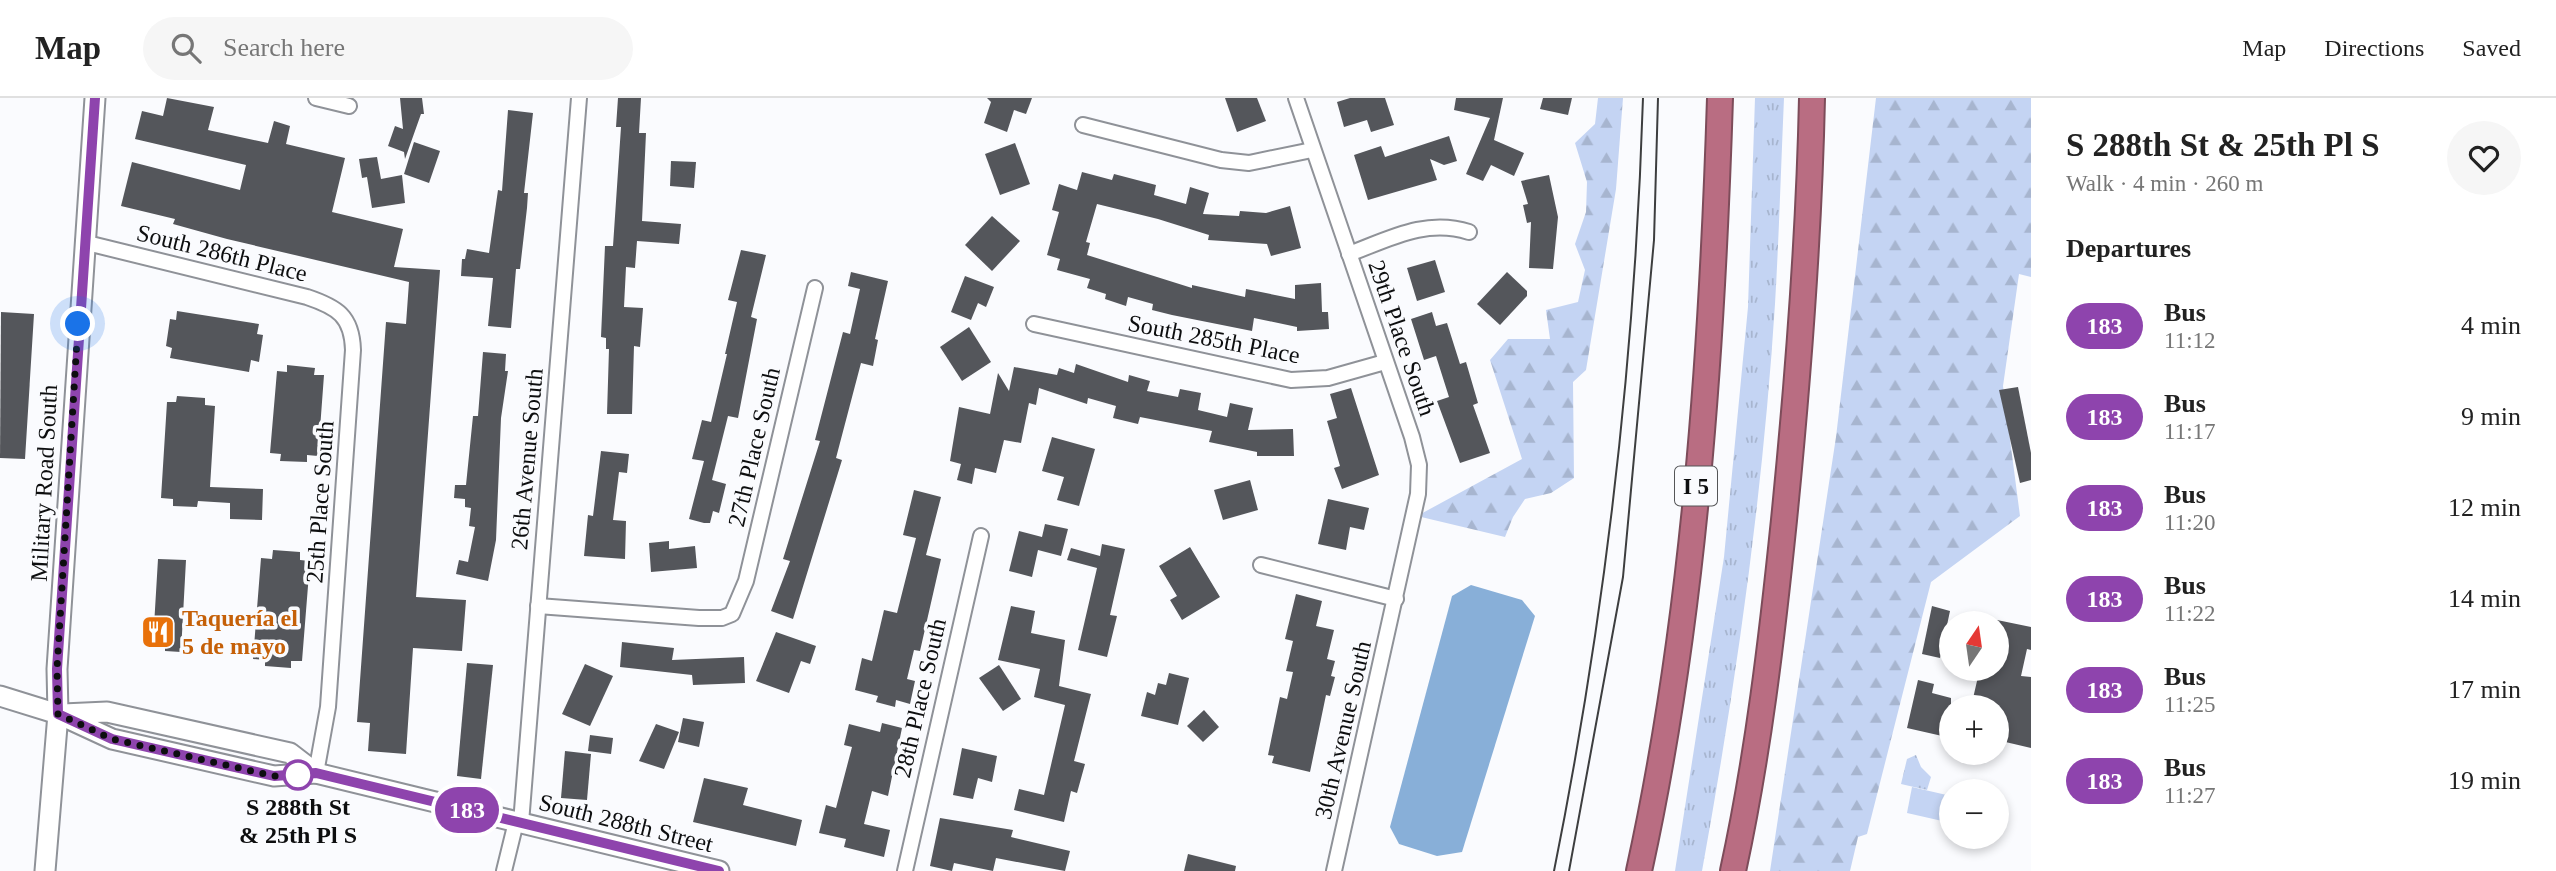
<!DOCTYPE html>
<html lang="en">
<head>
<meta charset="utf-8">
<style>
	body { margin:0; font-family:"Times New Roman",serif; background:#f6f6f6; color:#222; height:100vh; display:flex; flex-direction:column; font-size:26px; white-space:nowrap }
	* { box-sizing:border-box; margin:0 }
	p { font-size:23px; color:#767676 }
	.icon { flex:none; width:38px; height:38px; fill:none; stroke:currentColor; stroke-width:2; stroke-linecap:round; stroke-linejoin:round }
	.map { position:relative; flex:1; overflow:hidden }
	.details { display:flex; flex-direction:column; background:#fff; width:525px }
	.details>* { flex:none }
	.badge { padding:0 14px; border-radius:23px; font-size:24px; line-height:46px }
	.needle { width:46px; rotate:13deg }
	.fabs { position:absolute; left:1939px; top:513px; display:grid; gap:14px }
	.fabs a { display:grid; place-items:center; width:70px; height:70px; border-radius:50%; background:#fff; box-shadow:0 4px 10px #0003; font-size:35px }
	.you { position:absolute; width:35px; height:35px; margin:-18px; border:5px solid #fff; border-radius:50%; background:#1a73e8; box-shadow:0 0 0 10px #1a73e833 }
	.map>.badge { position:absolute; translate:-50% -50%; box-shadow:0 0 0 4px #fff }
	h2 { padding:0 35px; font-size:26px; line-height:63px }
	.round { display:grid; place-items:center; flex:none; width:74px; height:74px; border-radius:37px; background:#f6f6f6 }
	.head { display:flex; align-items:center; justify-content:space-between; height:119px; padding:0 35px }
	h1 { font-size:33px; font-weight:800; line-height:52px }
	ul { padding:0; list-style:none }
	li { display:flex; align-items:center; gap:21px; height:91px; padding:0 35px }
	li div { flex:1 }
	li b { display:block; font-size:26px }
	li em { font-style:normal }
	li .badge { min-width:77px; font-weight:700; text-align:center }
	header { display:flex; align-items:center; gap:42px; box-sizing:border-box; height:98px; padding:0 35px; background:#fff; border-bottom:2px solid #e0e0e0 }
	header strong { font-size:33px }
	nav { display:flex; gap:38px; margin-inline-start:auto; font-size:24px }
	.search { width:490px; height:63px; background:#f6f6f6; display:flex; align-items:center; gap:18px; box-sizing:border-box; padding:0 24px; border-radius:38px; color:#767676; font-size:26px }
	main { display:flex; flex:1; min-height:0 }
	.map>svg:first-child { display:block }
	.grass { fill:url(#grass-tufts) }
	.forest { fill:url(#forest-firs) }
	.pitch { fill:#c4d4f3 }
	.water { fill:#88afd8 }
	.building { fill:#54565b }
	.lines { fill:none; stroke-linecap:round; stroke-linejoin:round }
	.minor-casing { stroke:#8f9298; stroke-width:18 }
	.secondary-casing { stroke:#8f9298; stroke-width:23 }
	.motorway-casing { stroke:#7d4c5a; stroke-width:28 }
	.minor { stroke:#fff; stroke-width:14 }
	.secondary { stroke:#fff; stroke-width:19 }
	.motorway { stroke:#b96d82; stroke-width:24 }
	.tram { stroke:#3d3e3f; stroke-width:2 }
	.line-casing { stroke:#fff; stroke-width:16 }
	.line { stroke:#8e44ad; stroke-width:10 }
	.walk { stroke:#0d0e0f; stroke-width:7; stroke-dasharray:0 12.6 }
	.stop-dot { fill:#fff; stroke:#8e44ad; stroke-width:3.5 }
	.labels { text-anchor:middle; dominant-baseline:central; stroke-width:7; stroke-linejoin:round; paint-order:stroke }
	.shield { fill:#fafbfe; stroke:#545557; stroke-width:2 }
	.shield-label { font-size:23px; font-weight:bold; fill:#0d0e0f }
	.street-label { font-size:24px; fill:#0d0e0f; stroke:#fafbfe }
	.food-label { font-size:24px; font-weight:bold; fill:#c56008; stroke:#fafbfe; text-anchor:start }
	.stop-label { font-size:24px; font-weight:bold; fill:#0d0e0f; stroke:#fafbfe }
</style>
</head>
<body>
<header>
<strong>Map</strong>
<div class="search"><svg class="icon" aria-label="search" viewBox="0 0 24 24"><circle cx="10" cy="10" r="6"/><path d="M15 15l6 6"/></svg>Search here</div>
<nav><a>Map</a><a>Directions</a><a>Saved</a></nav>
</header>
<main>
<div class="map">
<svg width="2031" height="773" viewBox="0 0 2031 773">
	<defs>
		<pattern id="grass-tufts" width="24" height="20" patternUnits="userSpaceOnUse" patternTransform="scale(1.75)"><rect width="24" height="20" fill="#c4d4f3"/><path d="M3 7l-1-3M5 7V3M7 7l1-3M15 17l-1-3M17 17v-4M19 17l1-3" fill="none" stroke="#a7b5cf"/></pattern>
		<pattern id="forest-firs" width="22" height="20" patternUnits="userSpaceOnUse" patternTransform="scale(1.75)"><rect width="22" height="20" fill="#c4d4f3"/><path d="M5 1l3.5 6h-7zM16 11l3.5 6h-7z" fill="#a7b5cf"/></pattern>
	</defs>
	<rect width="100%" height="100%" fill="#fafbfe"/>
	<g class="grass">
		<path d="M1755 0H1784C1781 69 1779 138 1775 206 1763 396 1736 586 1702 773H1675L1724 459 1748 209Z"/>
		<path d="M1916 657 1921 669 1931 679 1927 692 1901 686 1907 661Z"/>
	</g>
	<g class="forest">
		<path d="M1598 0H1623L1616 91 1586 272 1573 284 1574 380 1551 395 1525 401 1513 419 1505 439 1417 418 1522 361 1490 262 1508 241H1550L1546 212 1578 204 1585 172 1575 146 1586 114 1587 84 1575 45 1595 26Z"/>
		<path d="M1876 0H2031V179L2019 176 2003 288 2020 418 1931 484 1867 736 1858 739 1850 773H1770L1836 339Z"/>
	</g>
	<path class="pitch" d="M1912 689 1951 698V725L1907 715Z"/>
	<path class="water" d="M1471 487 1522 502 1535 518 1462 754 1437 758 1399 746 1390 729 1452 498Z"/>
	<g class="building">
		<path d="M167 0 214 9 208 32 268 45 274 23 290 28 286 46 345 60 332 114 403 131 394 169 440 172 416 499 466 502 462 553 413 550 406 656 368 653 370 625 357 624 386 224 406 226 409 184 227 141 173 126 175 121 121 108 132 64 240 92 246 67 135 41 142 13 163 18Z"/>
		<path d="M400 0H422L424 16H421L405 61 404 54 388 48 395 28 403 31Z"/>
		<path d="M618 0H641L639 35H646L642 123 681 126 679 146 637 143 635 170 626 169 624 209 643 210 640 249 634 248 632 316H607L609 251H606V240L601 239 605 148H613L621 29H616Z"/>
		<path d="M987 0H1032L1026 16 1014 12 1007 34 984 25 991 4Z"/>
		<path d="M1225 0H1257L1266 23 1237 34Z"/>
		<path d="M1350 0H1385L1394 27 1371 34 1367 22 1344 29 1337 4Z"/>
		<path d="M1456 0H1503L1494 42 1524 55 1514 78 1491 67 1483 83 1466 76 1490 20 1454 12Z"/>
		<path d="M1543 0H1572L1568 17 1540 11Z"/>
		<path d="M508 12 533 15 524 95H528L527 110 520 171H516L511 230 488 228 493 180 461 178 462 161H465L467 151 489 155 498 92 502 93Z"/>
		<path d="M1449 38 1457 63 1444 67 1430 61 1437 82 1368 102 1354 57 1381 48 1385 59Z"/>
		<path d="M414 44 440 53 429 85 404 76Z"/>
		<path d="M1015 45 1030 86 1000 97 985 56Z"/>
		<path d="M377 59 381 81 402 77 405 105 372 110 367 79 362 80 359 61Z"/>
		<path d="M671 63 696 64 694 90 670 88Z"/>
		<path d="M1082 74 1112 82 1114 76 1156 87 1154 97 1186 106 1190 89 1209 95 1203 116 1239 118 1240 113 1266 115 1290 108 1301 150 1271 158 1267 146 1208 142 1209 137 1158 121 1097 106 1086 144 1090 145 1087 157 1192 190V187L1245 199 1246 191 1295 201V187L1321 185 1322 214H1328L1329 231 1297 233V229L1254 220 1252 233 1172 217 1152 212 1153 206 1128 199 1126 208 1105 201 1106 196 1087 190 1090 181 1057 172 1060 161 1047 157 1059 114 1052 112 1059 86 1077 92Z"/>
		<path d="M1549 77 1558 119 1553 171 1529 170 1531 124 1527 125 1523 107 1528 106 1521 83Z"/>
		<path d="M992 118 1020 143 992 173 965 147Z"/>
		<path d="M741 152 766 157 751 219 757 221 738 320 728 318 712 382 726 386 719 415 713 413 710 425H704L689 421 704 363 692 361 702 322 711 324 727 256H725L737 204 728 202Z"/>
		<path d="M1435 162 1445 194 1417 203 1407 170Z"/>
		<path d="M851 174 888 183 875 241 878 242 873 268 861 265 836 360 842 362 793 521 771 513 790 463 783 461 820 343 815 342 843 234 850 236 860 191 848 188Z"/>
		<path d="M1507 174 1527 193V198L1500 227 1477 206Z"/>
		<path d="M965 178 994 189 986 209 978 205 971 222 951 214Z"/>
		<path d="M177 213 259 226 257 236 263 237 259 264 251 262 249 274 170 260 172 250 166 248 170 221 176 222Z"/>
		<path d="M1 214 34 216 25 361 0 360Z"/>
		<path d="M1432 214 1436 228 1447 225 1460 266 1466 264 1478 305 1473 307 1490 355 1460 365 1437 303 1449 299 1436 258 1424 262 1411 221Z"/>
		<path d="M969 229 991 264 962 283 940 249Z"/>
		<path d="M483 254 506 256 505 273H508L501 320 496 442 488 483 456 476 459 462 468 464 475 429 469 428 471 410 465 409V401L454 400 455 387H466L473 318H478Z"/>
		<path d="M1076 266 1128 284 1129 277 1150 283 1147 293 1178 299 1180 291 1201 295 1198 312 1227 319 1230 305 1253 310 1248 332 1293 331 1294 358H1257V354L1209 344 1212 333 1140 319 1138 326 1113 320 1116 308 1088 300 1087 306 1039 290 1036 307 1029 305 1021 345 1004 342 996 375 975 370 972 386 957 382 961 366 950 363 959 309 990 316 998 275 1009 293 1014 269 1057 277 1059 270 1074 275Z"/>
		<path d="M287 267 315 270 314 277H324L318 358 307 357V364L280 363 281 356 270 355 277 273 287 274Z"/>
		<path d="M2018 289 2031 355V382L2020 385 1999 292Z"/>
		<path d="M1351 290 1379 377 1342 391 1334 370 1340 368 1327 323 1337 320 1330 296Z"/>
		<path d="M177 298 205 300V307L215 308 210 389 263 391 262 422 230 421V405L198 403 197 409 173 408V401L161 400 167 304H176Z"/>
		<path d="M1052 339 1095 351 1079 408 1057 402 1064 379 1042 373Z"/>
		<path d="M601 353 629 356 627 375 619 374 613 422 626 423 625 461 584 458 588 417 593 418Z"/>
		<path d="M1250 382 1258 412 1223 422 1214 392Z"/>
		<path d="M914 392 941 399 926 457 941 461 920 553 914 552 907 581 915 583 910 606 896 602 895 609 876 604 878 598 855 592 862 560 872 563 884 512 897 515 916 440 903 437Z"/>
		<path d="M1328 401 1369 410 1364 432 1350 429 1346 452 1318 446Z"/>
		<path d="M1045 426 1068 431 1061 458 1038 452 1032 479 1009 473 1019 433 1042 439Z"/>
		<path d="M669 443V451L695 448 697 470 651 474 649 445Z"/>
		<path d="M1102 446 1125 451 1110 517 1117 518 1107 559 1078 552 1097 470 1067 462 1071 450 1100 458Z"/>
		<path d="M1190 449 1220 499 1182 522 1170 502 1177 498 1159 468Z"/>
		<path d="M273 452 300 454V462L310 463 302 563H291V570L265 568V562L253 561 261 460 272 461Z"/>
		<path d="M158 461 186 462 181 554 165 553V529L154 528Z"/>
		<path d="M1296 496 1322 503 1316 528 1334 532 1327 561 1335 563 1331 578 1335 579 1330 598 1326 597 1310 674 1272 665 1274 658 1268 657 1280 599 1287 601 1293 574 1286 573 1293 543 1285 541Z"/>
		<path d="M1011 508 1035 513 1031 535 1065 542 1059 588 1091 596 1074 663 1085 666 1077 695 1071 693 1064 724 1014 712 1019 691 1044 697 1065 607 1034 599 1040 571 998 562Z"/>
		<path d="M1932 508 1950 513 1940 560 1922 556Z"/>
		<path d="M1997 522 2031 529V552L2027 551 2021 578 2031 579V650L1997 642V609H1971L1980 570H1997Z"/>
		<path d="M776 534 816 548 810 566 801 563 789 595 756 583Z"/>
		<path d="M622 544 674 550 672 562 744 559 745 585 693 587 692 577 620 569Z"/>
		<path d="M467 565 493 567 481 681 457 678Z"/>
		<path d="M585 566 613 578 590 628 562 616Z"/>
		<path d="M999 567 1021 601 1003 613 979 580Z"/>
		<path d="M1169 575 1189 580 1178 627 1141 618 1147 594 1155 597 1158 585 1166 587Z"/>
		<path d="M1918 582 1934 586 1932 595 1951 600V640L1907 630Z"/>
		<path d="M1204 612 1219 629 1203 644 1187 628Z"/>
		<path d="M683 620 704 624 699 649 678 644Z"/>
		<path d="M882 625 902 630 888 698 872 693 864 726 890 732 884 759 844 749 846 741 819 735 826 707 836 710 852 649 844 647 849 626 880 634Z"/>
		<path d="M656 626 679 634 664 671 639 663Z"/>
		<path d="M590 637 613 640 611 656 588 653Z"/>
		<path d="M962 650 997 658 992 684 978 680 973 701 953 697Z"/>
		<path d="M565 653 591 656 587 702 561 700Z"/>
		<path d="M704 680 748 690 743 707 802 722 796 748 693 724Z"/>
		<path d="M940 720 1013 732 1011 739 1070 753 1065 773 996 760 993 773 954 765 952 773 930 768Z"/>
		<path d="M1188 756 1236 768 1235 773H1184Z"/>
	</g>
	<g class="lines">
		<g class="minor-casing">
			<g id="minor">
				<path d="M316 0 349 8"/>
				<path d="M1296 0 1412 339 1419 367 1418 396 1334 773"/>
				<path d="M1083 27 1221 62 1249 65 1312 52"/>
				<path d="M83 144 307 199C337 209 352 218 353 252L328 609 316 675"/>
				<path d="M1349 156C1389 141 1426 120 1469 134"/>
				<path d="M1034 226 1291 282 1328 280 1385 264"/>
				<path d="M1261 467 1396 501"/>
				<path d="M538 508 699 520H722L732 516 746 483 815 190"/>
				<path d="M521 725 579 0"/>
				<path d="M504 773 516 724"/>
				<path d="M905 773 981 438"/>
			</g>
		</g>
		<g class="secondary-casing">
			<g id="secondary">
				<path d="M0 598 58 616 112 641 274 678 316 675 719 773"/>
				<path d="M63 616 107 614 290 655 316 675"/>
				<path d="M45 773 58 616 57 571 95 0"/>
			</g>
		</g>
		<g class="motorway-casing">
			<g id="motorway">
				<path d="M1639 773C1694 523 1712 255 1720 0"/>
				<path d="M1733 773C1758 658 1772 539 1784 422 1798 282 1809 141 1812 0"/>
			</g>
		</g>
		<use href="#minor" class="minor"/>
		<use href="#secondary" class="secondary"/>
		<use href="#motorway" class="motorway"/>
		<g class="tram">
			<path d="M1554 773C1605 519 1635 259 1643 0"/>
			<path d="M1569 773 1623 479 1654 142 1658 0"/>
		</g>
	</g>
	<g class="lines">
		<g class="line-casing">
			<path id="line" d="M95 0 57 571 58 616 112 641 274 678 316 675 719 773"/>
		</g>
		<use href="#line" class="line"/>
		<path class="walk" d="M78 226 57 571 58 616 112 641 274 678 304 676 298 677"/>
	</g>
	<defs>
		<g id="restaurant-square" transform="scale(1.75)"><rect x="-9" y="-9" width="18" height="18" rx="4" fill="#e8710a" stroke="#fafbfe"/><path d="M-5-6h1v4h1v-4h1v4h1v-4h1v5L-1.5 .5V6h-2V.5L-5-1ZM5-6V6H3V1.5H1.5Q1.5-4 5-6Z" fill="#fff"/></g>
	</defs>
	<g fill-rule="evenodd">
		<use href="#restaurant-square" x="158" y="534"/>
	</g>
	<circle class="stop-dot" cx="298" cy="677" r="14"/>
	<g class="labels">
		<rect class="shield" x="1675" y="368.5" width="42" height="39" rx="5"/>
		<g class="shield-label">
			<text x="1696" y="388">I 5</text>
		</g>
		<g class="street-label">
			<text transform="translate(222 155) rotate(14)">South 286th Place</text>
			<text transform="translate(1402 240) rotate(71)">29th Place South</text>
			<text transform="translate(1214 241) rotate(11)">South 285th Place</text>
			<text transform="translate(754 349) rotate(-77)">27th Place South</text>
			<text transform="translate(527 361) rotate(-85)">26th Avenue South</text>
			<text transform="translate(44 385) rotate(-87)">Military Road South</text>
			<text transform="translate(320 404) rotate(-86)">25th Place South</text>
			<text transform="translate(920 600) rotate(-77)">28th Place South</text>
			<text transform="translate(1343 632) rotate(-77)">30th Avenue South</text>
			<text transform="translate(626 725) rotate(14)">South 288th Street</text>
		</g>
		<g class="food-label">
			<text x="182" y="520">Taquería el<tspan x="182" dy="28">5 de mayo</tspan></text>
		</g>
		<g class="stop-label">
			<text x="298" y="709">S 288th St<tspan x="298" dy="28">&amp; 25th Pl S</tspan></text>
		</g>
	</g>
</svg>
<div class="fabs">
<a><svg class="needle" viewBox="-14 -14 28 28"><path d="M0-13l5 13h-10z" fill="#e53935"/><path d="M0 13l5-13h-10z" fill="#767676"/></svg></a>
<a>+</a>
<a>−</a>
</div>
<div class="you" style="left:78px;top:226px"></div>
<b class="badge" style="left:467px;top:712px;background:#8e44ad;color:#fff">183</b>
</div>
<section class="details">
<div class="head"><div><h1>S 288th St &amp; 25th Pl S</h1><p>Walk · 4 min · 260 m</p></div><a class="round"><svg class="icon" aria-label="heart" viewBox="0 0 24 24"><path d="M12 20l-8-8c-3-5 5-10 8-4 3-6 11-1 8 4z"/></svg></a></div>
<h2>Departures</h2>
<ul>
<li><span class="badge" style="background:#8e44ad;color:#fff">183</span><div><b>Bus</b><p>11:12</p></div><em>4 min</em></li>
<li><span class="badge" style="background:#8e44ad;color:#fff">183</span><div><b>Bus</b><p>11:17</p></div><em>9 min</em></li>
<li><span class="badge" style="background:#8e44ad;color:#fff">183</span><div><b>Bus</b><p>11:20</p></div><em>12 min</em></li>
<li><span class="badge" style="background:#8e44ad;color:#fff">183</span><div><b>Bus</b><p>11:22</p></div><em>14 min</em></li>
<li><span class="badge" style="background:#8e44ad;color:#fff">183</span><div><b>Bus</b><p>11:25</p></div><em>17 min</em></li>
<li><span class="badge" style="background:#8e44ad;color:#fff">183</span><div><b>Bus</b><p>11:27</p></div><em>19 min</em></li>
</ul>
</section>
</main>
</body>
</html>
